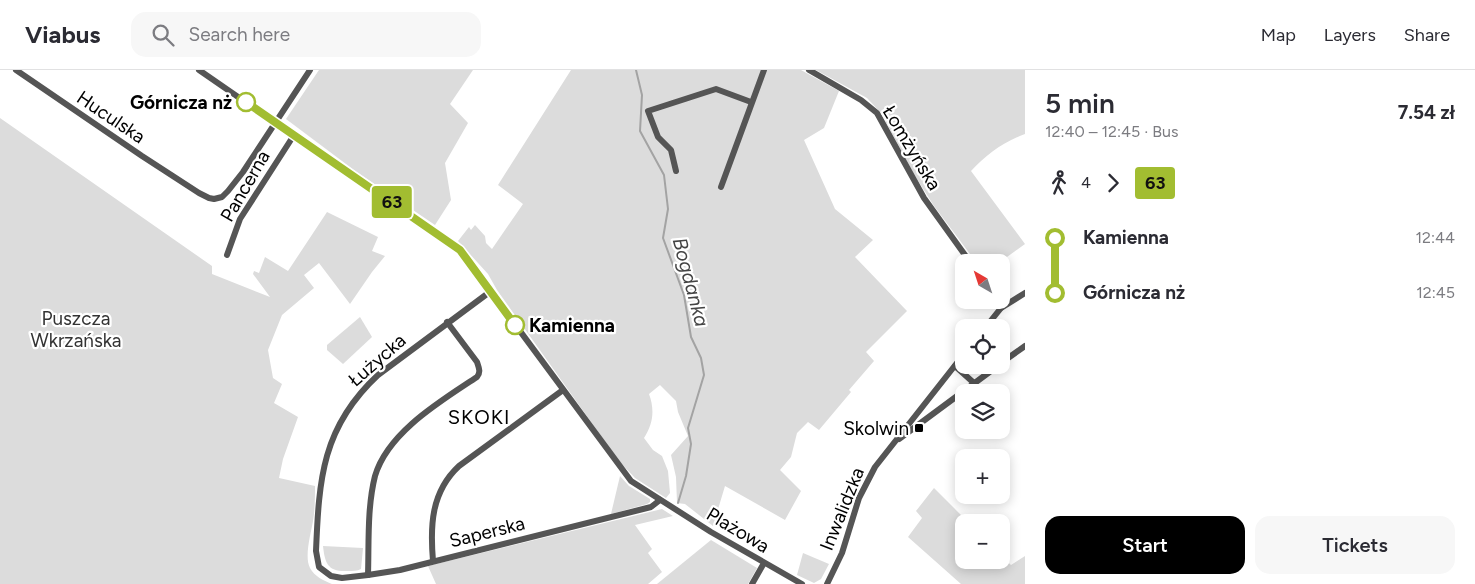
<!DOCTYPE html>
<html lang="en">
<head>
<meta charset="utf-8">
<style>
	body { margin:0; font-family:Figtree,sans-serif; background:#f7f7f7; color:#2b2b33; height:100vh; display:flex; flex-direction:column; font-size:19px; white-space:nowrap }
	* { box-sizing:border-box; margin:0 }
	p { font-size:16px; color:#7c7c81 }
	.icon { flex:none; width:28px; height:28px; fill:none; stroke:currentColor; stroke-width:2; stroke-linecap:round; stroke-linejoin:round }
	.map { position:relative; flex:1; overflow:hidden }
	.panel { display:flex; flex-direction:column; background:#fff; width:450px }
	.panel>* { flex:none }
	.badge { padding:0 10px; border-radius:4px; font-size:18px; line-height:32px }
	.needle { width:32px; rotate:321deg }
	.fabs { position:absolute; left:955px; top:184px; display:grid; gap:10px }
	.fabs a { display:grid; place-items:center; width:55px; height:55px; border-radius:10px; background:#fff; box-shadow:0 2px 12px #0003; font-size:25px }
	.map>.badge { position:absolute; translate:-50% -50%; box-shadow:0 0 0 2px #fff }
	.legs { display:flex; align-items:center; gap:8px; height:55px; padding:0 20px; font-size:16px }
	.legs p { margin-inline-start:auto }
	.summary { display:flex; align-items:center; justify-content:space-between; height:85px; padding:0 20px }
	h1 { font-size:28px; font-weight:600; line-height:38px }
	.cta { display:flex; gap:10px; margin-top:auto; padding:10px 20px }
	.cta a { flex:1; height:58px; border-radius:15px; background:#000; color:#fff; font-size:20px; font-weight:600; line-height:58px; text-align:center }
	.cta a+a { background:#f7f7f7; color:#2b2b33 }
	ul { padding:0 20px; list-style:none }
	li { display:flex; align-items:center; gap:18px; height:55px; font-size:19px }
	li i { display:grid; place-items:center; width:8px; height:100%; margin:0 6px; background:currentColor }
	li i::after { content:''; width:12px; height:12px; margin:-6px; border:4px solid; border-radius:50%; background:#fff }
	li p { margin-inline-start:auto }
	li:first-child i { background:linear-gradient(#0000 50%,currentColor 0) }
	li:last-child i { background:linear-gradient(currentColor 50%,#0000 0) }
	header { display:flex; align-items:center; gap:30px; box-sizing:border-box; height:70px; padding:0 25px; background:#fff; border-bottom:1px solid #e1e1e2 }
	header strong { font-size:24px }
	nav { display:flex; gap:28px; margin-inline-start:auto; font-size:18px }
	.search { width:350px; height:45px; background:#f7f7f7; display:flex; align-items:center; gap:12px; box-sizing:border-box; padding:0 18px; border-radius:15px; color:#7c7c81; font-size:19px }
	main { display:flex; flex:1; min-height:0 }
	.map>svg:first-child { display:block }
	.green { fill:#dcdcdc }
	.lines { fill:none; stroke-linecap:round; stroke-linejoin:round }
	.stream { stroke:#a3a3a3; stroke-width:2 }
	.minor { stroke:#555; stroke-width:6 }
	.line-1-casing { stroke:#fff; stroke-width:11 }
	.line-1 { stroke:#a2bd31; stroke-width:8 }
	.stop-1-dot { fill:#fff; stroke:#a2bd31; stroke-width:2.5 }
	.poi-dot { fill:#000; stroke:#fff; stroke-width:2 }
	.labels { text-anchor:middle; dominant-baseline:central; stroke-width:4.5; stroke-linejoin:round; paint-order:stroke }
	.stop-label { font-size:19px; font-weight:bold; fill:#000; stroke:#fff; text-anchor:end }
	.street-label { font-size:19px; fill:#000; stroke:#fff }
	.park-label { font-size:19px; fill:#333; stroke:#fff }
	.poi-label { font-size:19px; fill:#000; stroke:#fff; text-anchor:end }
	.water-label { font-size:20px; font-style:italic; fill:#444; stroke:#fff }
	.neighbourhood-label { font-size:20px; letter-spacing:1px; fill:#000; stroke:#fff }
</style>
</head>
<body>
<header>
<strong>Viabus</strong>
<div class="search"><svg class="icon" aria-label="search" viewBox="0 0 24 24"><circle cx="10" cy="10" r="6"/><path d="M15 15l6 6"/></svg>Search here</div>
<nav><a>Map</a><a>Layers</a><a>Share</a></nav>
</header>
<main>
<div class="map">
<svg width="1025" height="514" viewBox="0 0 1025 514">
	<rect width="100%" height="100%" fill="#fff"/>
	<g class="green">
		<path d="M319 0H473L450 34 468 53 445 93 451 130 435 155 354 100 286 49Z"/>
		<path d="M571 0H801L839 21 824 58 804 70 835 139 873 170 855 187 907 241 866 282 874 291 849 320 851 322 819 360 808 352 797 363 791 387 780 400 801 421 785 450 725 416 713 456 685 434 677 433 676 407 671 385 688 366 678 342 676 331 660 315 649 324C655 340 653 354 644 368L653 380 662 386 668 401 670 423 666 428 635 408 619 391 497 220 488 204 458 171 469 157 471 160 475 155 485 166 486 173 492 179 523 134 498 115Z"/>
		<path d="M816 0H1025V64C1003 72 986 85 971 101L1025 174 1000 192H976L934 136 915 106 881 43 867 28Z"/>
		<path d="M0 48 212 196V204L270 227 253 204 254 201 259 203 265 187 288 201 327 142 378 167 372 181 385 186 372 202 350 234 319 193 304 205 314 218 282 245 268 280 273 308 282 314 274 333 298 347 283 389 279 408 315 416C315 427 315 440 313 451 311 463 304 487 310 498 314 506 324 511 332 514H0Z"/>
		<path d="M360 247 372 267 343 294 327 280V275Z"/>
		<path d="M620 406 629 416 650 429V432L647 434 611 444Z"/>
		<path d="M934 418 968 452H964V490H1001V486L1011 495 1025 486V514H961L908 467 922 448 916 441Z"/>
		<path d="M662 439 673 446 635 455 652 479 648 483 662 502 648 514H436L428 496Z"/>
		<path d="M711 470 757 498 748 514H657Z"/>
		<path d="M323 476 363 478 361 499C357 501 353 501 348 501 328 502 325 494 323 476Z"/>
		<path d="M803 483 829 494 821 509 814 513 797 505Z"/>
	</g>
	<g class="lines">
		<path class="stream" d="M636 0 642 25 640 61 664 105 668 139 663 168 684 225 691 267 701 288 704 305 688 358 691 374 686 406 678 433"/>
		<g class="minor">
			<path d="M16 0 142 86 199 123 209 128 214 129 222 127 228 121 243 102 310 0"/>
			<path d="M199 0 460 180 631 411 711 462 802 514"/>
			<path d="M809 0 861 30 877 43 924 128 970 192"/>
			<path d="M676 101 671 80 658 67 648 41 716 19 751 32"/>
			<path d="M721 117 764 0"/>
			<path d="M227 185 240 149 294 65"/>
			<path d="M491 221 378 305C322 357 319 409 316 481L319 497 331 506 342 508 368 505 400 500 651 437 660 430"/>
			<path d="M996 230 1001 238"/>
			<path d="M985 258 1001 238 1025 223"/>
			<path d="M1001 293 1025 276"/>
			<path d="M955 296 974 313"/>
			<path d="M899 369 999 295"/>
			<path d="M433 491C430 456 431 422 459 396L563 320"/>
			<path d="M368 505C369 473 367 438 375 406 388 362 441 331 477 307 481 302 479 298 477 292L447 252"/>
			<path d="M752 514 764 493"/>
			<path d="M827 514 842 483 859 428 875 397 964 284"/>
		</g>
	</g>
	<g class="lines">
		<g class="line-1-casing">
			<path id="line-1" d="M246 32 460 180 515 255"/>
		</g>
		<use href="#line-1" class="line-1"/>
	</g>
	<g class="stop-1-dot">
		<circle cx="246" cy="32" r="9"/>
		<circle cx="515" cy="255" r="9"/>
	</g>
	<rect class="poi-dot" x="914" y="353" width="10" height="10" rx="2.5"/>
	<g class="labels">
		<g class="stop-label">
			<text x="232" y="32">Górnicza nż</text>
			<text x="529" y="255" text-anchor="start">Kamienna</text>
		</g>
		<g class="street-label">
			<text transform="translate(111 47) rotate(34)">Huculska</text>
			<text transform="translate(912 78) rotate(59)">Łomżyńska</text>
			<text transform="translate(245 116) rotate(-60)">Pancerna</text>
			<text transform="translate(377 290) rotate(-41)">Łużycka</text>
			<text transform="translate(842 439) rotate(-68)">Inwalidzka</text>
			<text transform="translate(738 460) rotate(31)">Plażowa</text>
			<text transform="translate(487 462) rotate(-14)">Saperska</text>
		</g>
		<g class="park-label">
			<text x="76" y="248">Puszcza<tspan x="76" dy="22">Wkrzańska</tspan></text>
		</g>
		<g class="poi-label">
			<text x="909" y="358">Skolwin</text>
		</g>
		<g class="water-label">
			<text transform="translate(691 212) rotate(75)">Bogdanka</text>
		</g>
		<g class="neighbourhood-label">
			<text x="479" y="347">SKOKI</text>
		</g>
	</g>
</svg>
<div class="fabs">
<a><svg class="needle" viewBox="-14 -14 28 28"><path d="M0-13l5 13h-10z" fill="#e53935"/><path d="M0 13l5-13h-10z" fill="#7c7c81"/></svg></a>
<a><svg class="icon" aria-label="locate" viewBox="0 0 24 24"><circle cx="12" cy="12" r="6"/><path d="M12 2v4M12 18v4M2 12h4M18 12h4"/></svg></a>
<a><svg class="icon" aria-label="layers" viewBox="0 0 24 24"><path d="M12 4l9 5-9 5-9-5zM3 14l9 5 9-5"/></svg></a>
<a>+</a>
<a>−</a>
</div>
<b class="badge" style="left:392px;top:132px;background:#a2bd31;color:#111">63</b>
</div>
<section class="panel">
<div class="summary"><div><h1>5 min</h1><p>12:40 – 12:45 · Bus</p></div><b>7.54 zł</b></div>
<div class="legs"><svg class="icon" aria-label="walk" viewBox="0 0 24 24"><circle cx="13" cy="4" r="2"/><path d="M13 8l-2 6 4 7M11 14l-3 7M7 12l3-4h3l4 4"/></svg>4<svg class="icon" aria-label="forward" viewBox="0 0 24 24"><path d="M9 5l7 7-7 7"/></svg><b class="badge" style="background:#a2bd31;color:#111">63</b></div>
<ul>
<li><i style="color:#a2bd31"></i><b>Kamienna</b><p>12:44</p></li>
<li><i style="color:#a2bd31"></i><b>Górnicza nż</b><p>12:45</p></li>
</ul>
<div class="cta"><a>Start</a><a>Tickets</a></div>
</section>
</main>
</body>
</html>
